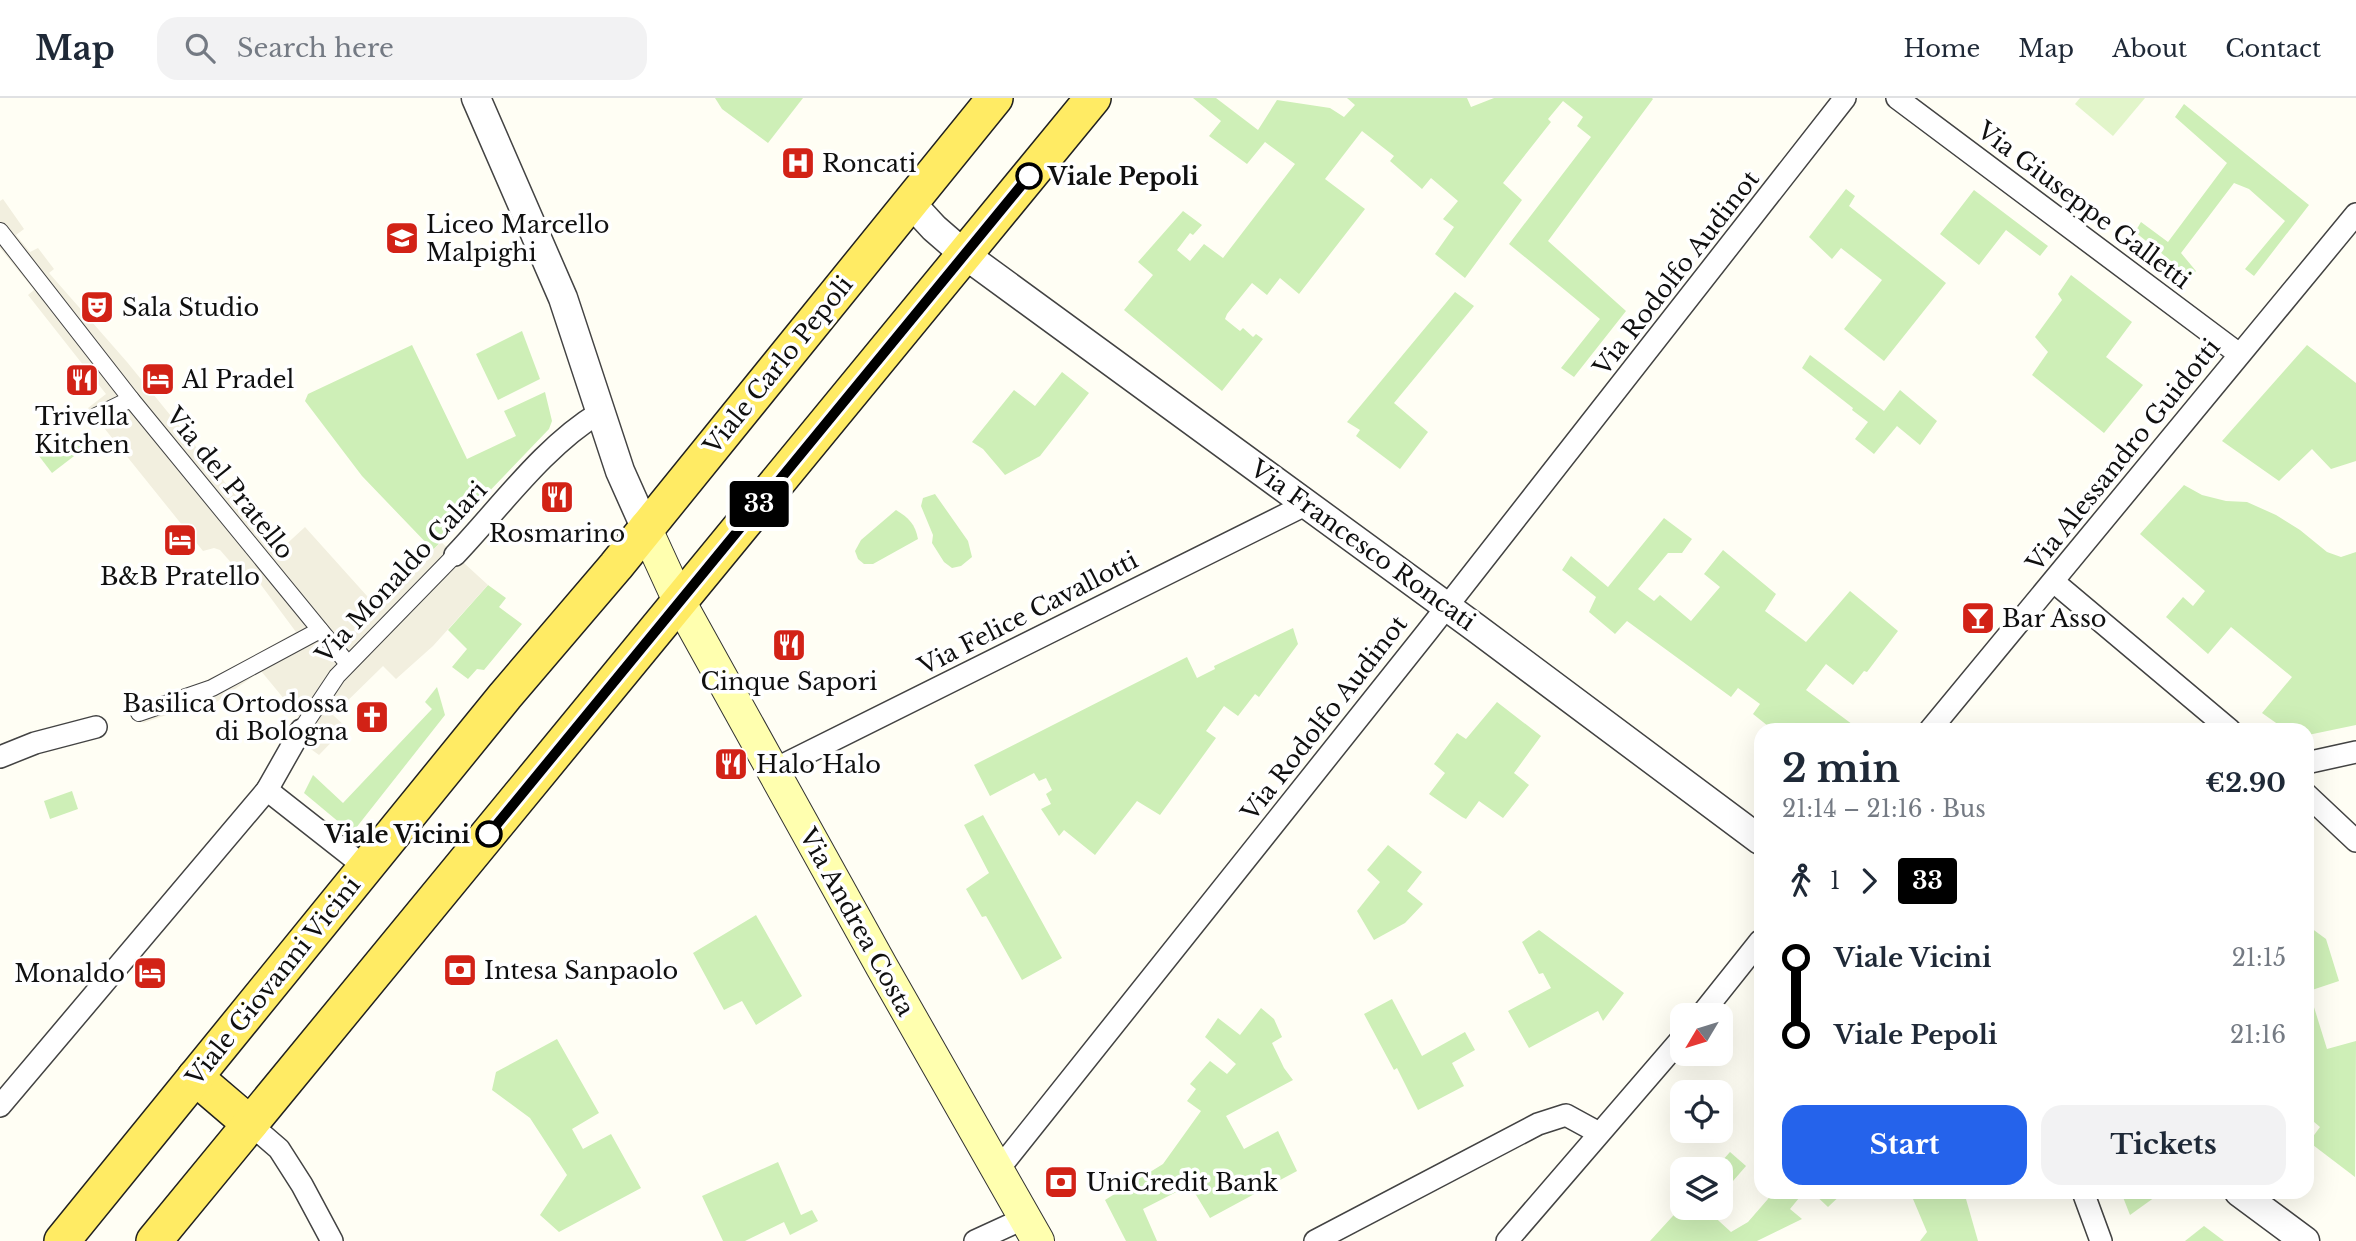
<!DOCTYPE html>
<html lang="en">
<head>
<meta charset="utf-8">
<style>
	body { margin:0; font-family:"Libre Baskerville",serif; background:#f2f2f3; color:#1f2937; height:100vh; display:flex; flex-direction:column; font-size:26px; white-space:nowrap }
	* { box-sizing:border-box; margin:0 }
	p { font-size:23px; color:#747a83 }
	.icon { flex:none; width:38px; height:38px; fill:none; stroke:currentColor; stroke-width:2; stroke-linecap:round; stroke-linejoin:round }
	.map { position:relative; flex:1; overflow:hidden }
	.panel { position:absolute; left:1754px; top:625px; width:560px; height:476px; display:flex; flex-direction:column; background:#fff; border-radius:21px; box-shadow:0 7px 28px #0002 }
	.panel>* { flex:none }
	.badge { padding:0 14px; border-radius:5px; font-size:24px; line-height:46px }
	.needle { width:46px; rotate:232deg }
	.tools { position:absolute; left:1670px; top:905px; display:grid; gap:14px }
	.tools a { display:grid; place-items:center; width:63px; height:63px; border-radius:14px; background:#fff; box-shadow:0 7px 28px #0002; font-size:35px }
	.map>.badge { position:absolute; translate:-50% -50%; box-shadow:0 0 0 4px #fff }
	.legs { display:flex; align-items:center; gap:10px; height:77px; padding:0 28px; font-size:23px }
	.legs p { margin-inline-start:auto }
	.overview { display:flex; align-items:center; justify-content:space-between; height:119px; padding:0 28px }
	h1 { font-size:38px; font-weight:700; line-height:52px }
	.primary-button { display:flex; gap:14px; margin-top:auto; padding:14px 28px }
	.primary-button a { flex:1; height:80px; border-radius:21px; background:#2563eb; color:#fff; font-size:28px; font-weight:700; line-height:80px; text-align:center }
	.primary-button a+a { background:#f2f2f3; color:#1f2937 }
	ul { padding:0 28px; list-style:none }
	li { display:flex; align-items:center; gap:24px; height:77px; font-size:26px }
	li i { display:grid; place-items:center; width:10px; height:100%; margin:0 9px; background:currentColor }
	li i::after { content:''; width:18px; height:18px; margin:-9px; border:5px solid; border-radius:50%; background:#fff }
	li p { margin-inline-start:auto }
	li:first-child i { background:linear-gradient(#0000 50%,currentColor 0) }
	li:last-child i { background:linear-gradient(currentColor 50%,#0000 0) }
	header { display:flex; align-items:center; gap:42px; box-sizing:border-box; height:98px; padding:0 35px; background:#fff; border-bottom:2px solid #e0e1e3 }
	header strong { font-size:33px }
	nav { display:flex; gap:38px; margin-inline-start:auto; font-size:24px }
	.search { width:490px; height:63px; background:#f2f2f3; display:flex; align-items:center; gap:18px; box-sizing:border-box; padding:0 24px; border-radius:21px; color:#747a83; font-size:26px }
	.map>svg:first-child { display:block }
	.green { fill:#ceefb7 }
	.pitch { fill:#e2f5ca }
	.plaza { fill:#f2efdf }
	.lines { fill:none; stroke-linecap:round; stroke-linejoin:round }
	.pedestrian-casing { stroke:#434343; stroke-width:18 }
	.minor-casing { stroke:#434343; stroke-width:24 }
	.tertiary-casing { stroke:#434343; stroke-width:31 }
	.secondary-casing { stroke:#323232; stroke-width:34 }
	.primary-casing { stroke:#212121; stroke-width:38 }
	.pedestrian { stroke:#fff; stroke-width:16 }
	.minor { stroke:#fff; stroke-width:21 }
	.tertiary { stroke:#fff; stroke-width:28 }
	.secondary { stroke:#ffffaf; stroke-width:32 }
	.primary { stroke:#ffeb64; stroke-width:35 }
	.line-1-casing { stroke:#fff; stroke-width:16 }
	.line-1 { stroke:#000; stroke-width:10 }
	.stop-1-dot { fill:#fff; stroke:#000; stroke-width:3.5 }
	.labels { text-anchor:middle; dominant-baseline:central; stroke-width:7; stroke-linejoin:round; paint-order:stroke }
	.poi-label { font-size:24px; fill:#101010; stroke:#fff; text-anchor:start }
	.stop-label { font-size:24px; font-weight:bold; fill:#101010; stroke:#fff; text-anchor:start }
	.street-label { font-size:24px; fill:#101010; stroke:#fff }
</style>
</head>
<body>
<header>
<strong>Map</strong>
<div class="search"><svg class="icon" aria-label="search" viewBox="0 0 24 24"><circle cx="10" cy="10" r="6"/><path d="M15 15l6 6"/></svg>Search here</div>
<nav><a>Home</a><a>Map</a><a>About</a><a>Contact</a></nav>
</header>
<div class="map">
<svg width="2356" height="1143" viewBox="0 0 2356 1143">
	<rect width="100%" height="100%" fill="#fffef4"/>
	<g class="green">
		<path d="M715 0H803L768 45 722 11Z"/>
		<path d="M1193 0H1216L1258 32 1277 2 1330 10 1344 19 1355 7 1347 0H1467L1471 9 1494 0H1652L1653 1 1548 143 1626 213 1574 279 1561 270 1600 221 1509 146 1591 39 1577 28 1583 19 1563 3 1548 21 1551 24 1503 85 1522 102 1465 180 1435 156 1454 129 1443 121 1458 103 1431 80 1422 91 1390 63 1394 58 1362 33 1325 81 1365 111 1299 196 1280 180 1267 197 1252 185 1227 216 1225 221 1240 233 1243 230 1253 239 1256 236 1263 241 1222 293 1124 212 1153 177 1138 164 1183 113 1202 127 1193 137 1190 135 1177 152 1190 163 1204 146 1223 160 1295 66 1265 44 1247 66 1209 38 1221 23Z"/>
		<path d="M2184 6 2309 107 2254 178 2245 171 2285 123 2249 91 2234 85 2181 155 2196 173 2191 179 2135 134 2141 124 2168 144 2227 65 2175 19Z"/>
		<path d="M1846 91 1855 98 1849 108 1946 185 1884 263 1844 231 1882 182 1841 150 1832 161 1809 139Z"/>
		<path d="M1974 92 2048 148 2040 158 2006 132 1979 167 1940 136Z"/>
		<path d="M2071 177 2132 224 2106 259 2143 287 2104 335 2032 277 2048 254 2035 239 2062 202 2058 196Z"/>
		<path d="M1455 194 1474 208 1394 305 1428 334 1400 371 1356 338 1360 332 1347 324Z"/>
		<path d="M522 233 540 281 498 302 476 256Z"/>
		<path d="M412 247 467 361 516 338 504 313 545 294 552 323 549 331 433 452 362 378 305 303 308 296Z"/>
		<path d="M2307 247 2356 285V363L2331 371 2312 351 2279 383 2222 343Z"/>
		<path d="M1810 257 1884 313 1900 292 1937 323 1920 347 1897 328 1874 356 1855 341 1868 324 1852 312 1853 310 1802 270Z"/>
		<path d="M1062 274 1089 295 1040 358 1005 377 983 351 972 344 1014 292 1035 308Z"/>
		<path d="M86 338 95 342 52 375 39 358Z"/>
		<path d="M2184 387 2202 397 2226 403 2247 404 2276 417 2300 432 2327 454 2341 459 2356 454V627L2308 637 2306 632H2286L2262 615 2292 579 2231 529 2208 556 2166 519 2183 499 2193 508 2205 493 2140 436Z"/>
		<path d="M935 396 968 443 972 459 961 468 952 470 944 464 932 445 933 437 921 408 923 400Z"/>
		<path d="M896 412C909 420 915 426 918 441L873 466H864L858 461 855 453 861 442Z"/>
		<path d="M1664 420 1692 441 1682 455H1668L1638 491 1654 503 1660 497 1691 523 1720 489 1704 476 1723 452 1776 496 1765 513 1806 544 1850 493 1898 533 1867 574 1864 573 1853 587 1826 566 1806 592 1860 632H1773L1753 616 1760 606 1738 590 1731 599 1627 523 1615 536 1589 514 1596 499 1562 472 1571 458 1608 489Z"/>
		<path d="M488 487 506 500 499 509 522 526 484 572 477 571 468 581 452 569 467 551 448 532Z"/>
		<path d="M1293 530 1298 546 1259 599 1255 596 1238 618 1224 608 1206 633 1216 640 1160 717 1137 703 1095 757 1064 732 1059 738 1041 711 1051 706 1046 696 1052 692 1046 680 1039 683 1034 675 990 698 974 667 1187 559 1197 580 1215 571 1214 568Z"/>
		<path d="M437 589 445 617 352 735 304 695 313 677 343 705 432 611 425 604Z"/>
		<path d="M1497 604 1541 638 1514 675 1529 687 1503 720 1479 703 1466 721 1462 719 1429 696 1445 675 1434 666 1457 635 1466 641Z"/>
		<path d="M72 693 78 711 50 721 44 703Z"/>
		<path d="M983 717 1062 860 1022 882 986 818 982 819 966 791 989 775 964 727Z"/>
		<path d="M1388 747 1422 774 1407 793 1423 806 1405 825 1374 842 1357 813 1380 784 1367 772Z"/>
		<path d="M756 817 802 898 756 927 742 903 724 912 693 855Z"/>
		<path d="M2307 827 2326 841 2339 883 2309 893 2327 951 2356 943 2355 1079 2309 1044 2320 1029 2307 1018Z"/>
		<path d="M1539 832 1624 895 1603 923 1598 913 1529 950 1508 913 1551 890 1543 875 1539 876 1522 844Z"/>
		<path d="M1392 901 1422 958 1465 934 1475 952 1452 965 1464 988 1418 1012 1397 970 1394 972 1364 916Z"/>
		<path d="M1261 910 1274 921 1282 939 1272 945 1284 970 1293 982 1226 1018 1244 1051 1278 1033 1297 1073 1210 1120 1190 1087 1143 1111 1157 1143H1126L1105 1102 1163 1066 1201 1013 1187 1003 1196 991 1190 986 1210 963 1227 976 1236 966 1205 939 1218 920 1240 937Z"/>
		<path d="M557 941 599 1015 572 1031 583 1051 611 1036 641 1090 559 1134 540 1117 567 1077 530 1020 492 992 496 974Z"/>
		<path d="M1730 1054 1746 1068 1720 1098V1071H1715Z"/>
		<path d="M778 1064 801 1117 812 1112 818 1123 790 1137 784 1124 745 1143H723L702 1098Z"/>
		<path d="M1774 1094H1804L1790 1111 1802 1121 1757 1143H1650L1682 1108 1710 1110 1708 1113 1731 1134 1748 1124Z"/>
		<path d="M1812 1094H1844L1828 1109Z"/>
		<path d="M1903 1094H1964L1978 1143H1920L1927 1134 1913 1101Z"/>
		<path d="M2121 1094H2162L2130 1117Z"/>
		<path d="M2204 1128 2224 1143H2185Z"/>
	</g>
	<path class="pitch" d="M2080 0H2145L2113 38 2075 6Z"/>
	<path class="plaza" d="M3 101 24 131 16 137 30 154 38 150 54 171 49 175 127 264 280 452 305 429 376 508 441 444 488 487 433 548 396 581 383 568 333 617 346 629 319 657 308 649 311 642 294 625 299 619 261 573 202 614 196 607 143 625 136 606 194 588 227 572 296 534 250 472 241 476 220 452 214 450 203 453 88 310 106 296 28 197 34 192 0 150V103Z"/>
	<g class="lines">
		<g class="pedestrian-casing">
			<g id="pedestrian">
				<path d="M0 133 131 301 348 566"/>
				<path d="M96 318 131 301"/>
				<path d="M139 615 212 590 320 532"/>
				<path d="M301 632 337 578 455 457"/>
			</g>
		</g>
		<g class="minor-casing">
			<g id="minor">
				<path d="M1897 0 2239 256"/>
				<path d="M455 457C499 411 544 348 599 315"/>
				<path d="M2054 484 2230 632"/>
				<path d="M1930 632 2356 116"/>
				<path d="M0 659 35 645 96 629"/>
				<path d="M2306 665 2356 654"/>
				<path d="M773 672 1307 406"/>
				<path d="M267 692 365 769"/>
				<path d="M2306 696 2356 743"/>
				<path d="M1701 917 1760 843"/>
				<path d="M0 1008 267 692 301 632"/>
				<path d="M250 1026 279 1051 302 1087 332 1143"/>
				<path d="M998 1072 1427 534 1845 0"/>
				<path d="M2083 1094 2101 1143"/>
				<path d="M975 1143 1025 1120"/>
				<path d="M1315 1143 1538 1026 1566 1017 1599 1035"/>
				<path d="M1507 1143 1682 940"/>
			</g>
		</g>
		<g class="tertiary-casing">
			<g id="tertiary">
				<path d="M476 0 563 200 620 373 645 429"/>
				<path d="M910 104 934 130 964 156 1476 530 1760 742"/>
				<path d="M2239 1094 2305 1143"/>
			</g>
		</g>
		<g class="secondary-casing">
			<path id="secondary" d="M645 429 679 503 882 869 1038 1143"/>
		</g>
		<g class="primary-casing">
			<g id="primary">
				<path d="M195 979 250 1026"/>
				<path d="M62 1143 505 598 616 468 995 0"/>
				<path d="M154 1143 1093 0"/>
			</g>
		</g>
		<use href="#pedestrian" class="pedestrian"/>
		<use href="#minor" class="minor"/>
		<use href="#tertiary" class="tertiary"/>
		<use href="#secondary" class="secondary"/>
		<use href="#primary" class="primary"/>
	</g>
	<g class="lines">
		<g class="line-1-casing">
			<path id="line-1" d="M489 736 1029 78"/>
		</g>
		<use href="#line-1" class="line-1"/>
	</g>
	<defs>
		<g id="hospital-square" transform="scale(1.75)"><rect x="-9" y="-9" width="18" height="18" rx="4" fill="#d22216" stroke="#fff"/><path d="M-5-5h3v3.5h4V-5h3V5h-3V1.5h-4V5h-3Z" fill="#fff"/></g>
		<g id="school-square" transform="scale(1.75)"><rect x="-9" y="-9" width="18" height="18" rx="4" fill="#d22216" stroke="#fff"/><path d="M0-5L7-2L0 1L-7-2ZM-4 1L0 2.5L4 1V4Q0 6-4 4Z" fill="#fff"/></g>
		<g id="theatre-square" transform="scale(1.75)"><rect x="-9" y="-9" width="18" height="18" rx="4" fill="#d22216" stroke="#fff"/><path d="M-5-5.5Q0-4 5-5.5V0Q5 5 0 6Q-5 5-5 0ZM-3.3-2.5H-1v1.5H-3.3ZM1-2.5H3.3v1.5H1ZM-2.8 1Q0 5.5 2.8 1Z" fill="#fff"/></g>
		<g id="hotel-square" transform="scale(1.75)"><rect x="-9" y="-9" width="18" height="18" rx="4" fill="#d22216" stroke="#fff"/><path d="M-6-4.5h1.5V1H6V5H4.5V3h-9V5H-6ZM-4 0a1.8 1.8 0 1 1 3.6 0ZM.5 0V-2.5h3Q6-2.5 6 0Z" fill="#fff"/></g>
		<g id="restaurant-square" transform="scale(1.75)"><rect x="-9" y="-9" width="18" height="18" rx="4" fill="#d22216" stroke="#fff"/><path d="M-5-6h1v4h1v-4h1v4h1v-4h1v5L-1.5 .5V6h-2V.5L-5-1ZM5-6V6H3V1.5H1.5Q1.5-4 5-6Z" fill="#fff"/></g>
		<g id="bar-square" transform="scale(1.75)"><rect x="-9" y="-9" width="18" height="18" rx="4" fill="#d22216" stroke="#fff"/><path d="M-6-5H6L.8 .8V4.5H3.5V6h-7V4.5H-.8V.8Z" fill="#fff"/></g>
		<g id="church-square" transform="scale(1.75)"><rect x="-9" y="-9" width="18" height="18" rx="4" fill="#d22216" stroke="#fff"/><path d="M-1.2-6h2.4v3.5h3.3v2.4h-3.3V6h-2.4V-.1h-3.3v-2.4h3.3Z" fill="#fff"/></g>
		<g id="bank-square" transform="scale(1.75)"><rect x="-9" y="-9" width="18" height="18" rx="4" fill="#d22216" stroke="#fff"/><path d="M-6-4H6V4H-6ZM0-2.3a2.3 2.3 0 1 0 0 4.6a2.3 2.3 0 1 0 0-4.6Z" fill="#fff"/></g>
	</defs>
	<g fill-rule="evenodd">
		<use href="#hospital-square" x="798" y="65"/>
		<use href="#school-square" x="402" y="140"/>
		<use href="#theatre-square" x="97" y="209"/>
		<use href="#hotel-square" x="158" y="281"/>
		<use href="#restaurant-square" x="82" y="282"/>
		<use href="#restaurant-square" x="557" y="399"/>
		<use href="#hotel-square" x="180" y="442"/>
		<use href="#bar-square" x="1978" y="520"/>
		<use href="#restaurant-square" x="789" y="547"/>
		<use href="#church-square" x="372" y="619"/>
		<use href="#restaurant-square" x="731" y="666"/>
		<use href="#bank-square" x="460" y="872"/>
		<use href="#hotel-square" x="150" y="875"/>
		<use href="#bank-square" x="1061" y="1084"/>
	</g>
	<g class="stop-1-dot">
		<circle cx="1029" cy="78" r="12"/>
		<circle cx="489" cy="736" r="12"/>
	</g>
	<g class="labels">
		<g class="poi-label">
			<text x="822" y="65">Roncati</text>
			<text x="426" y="126">Liceo Marcello<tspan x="426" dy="28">Malpighi</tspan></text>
			<text x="122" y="209">Sala Studio</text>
			<text x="182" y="281">Al Pradel</text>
			<text x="82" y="318" text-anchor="middle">Trivella<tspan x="82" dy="28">Kitchen</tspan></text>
			<text x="557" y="435" text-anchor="middle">Rosmarino</text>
			<text x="180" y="478" text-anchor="middle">B&amp;B Pratello</text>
			<text x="2002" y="520">Bar Asso</text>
			<text x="789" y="583" text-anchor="middle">Cinque Sapori</text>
			<text x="348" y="605" text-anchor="end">Basilica Ortodossa<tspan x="348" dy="28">di Bologna</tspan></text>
			<text x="756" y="666">Halo Halo</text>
			<text x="484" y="872">Intesa Sanpaolo</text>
			<text x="125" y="875" text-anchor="end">Monaldo</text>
			<text x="1086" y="1084">UniCredit Bank</text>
		</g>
		<g class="stop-label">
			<text x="1048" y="78">Viale Pepoli</text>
			<text x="470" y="736" text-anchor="end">Viale Vicini</text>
		</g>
		<g class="street-label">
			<text transform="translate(2084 107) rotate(37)">Via Giuseppe Galletti</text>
			<text transform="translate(1676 175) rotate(-52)">Via Rodolfo Audinot</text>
			<text transform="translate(778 267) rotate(-51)">Viale Carlo Pepoli</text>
			<text transform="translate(2123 357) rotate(-51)">Via Alessandro Guidotti</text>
			<text transform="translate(230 385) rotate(51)">Via del Pratello</text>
			<text transform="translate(1363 447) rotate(36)">Via Francesco Roncati</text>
			<text transform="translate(401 474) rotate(-47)">Via Monaldo Calari</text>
			<text transform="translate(1028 515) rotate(-27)">Via Felice Cavallotti</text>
			<text transform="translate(1324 620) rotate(-52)">Via Rodolfo Audinot</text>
			<text transform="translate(857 824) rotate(61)">Via Andrea Costa</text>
			<text transform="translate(273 883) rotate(-51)">Viale Giovanni Vicini</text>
		</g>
	</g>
</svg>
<div class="tools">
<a><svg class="needle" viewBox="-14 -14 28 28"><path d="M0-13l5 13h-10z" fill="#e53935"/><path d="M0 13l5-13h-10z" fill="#747a83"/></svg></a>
<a><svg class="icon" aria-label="locate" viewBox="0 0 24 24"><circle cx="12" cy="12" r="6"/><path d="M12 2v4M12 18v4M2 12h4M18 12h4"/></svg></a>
<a><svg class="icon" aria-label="layers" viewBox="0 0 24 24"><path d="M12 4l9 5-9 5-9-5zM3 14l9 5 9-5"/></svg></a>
</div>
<b class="badge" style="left:759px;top:406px;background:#000;color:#fff">33</b>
<section class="panel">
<div class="overview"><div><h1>2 min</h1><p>21:14 – 21:16 · Bus</p></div><b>€2.90</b></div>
<div class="legs"><svg class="icon" aria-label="walk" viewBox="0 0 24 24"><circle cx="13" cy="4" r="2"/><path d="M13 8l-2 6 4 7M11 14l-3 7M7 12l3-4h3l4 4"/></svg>1<svg class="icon" aria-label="forward" viewBox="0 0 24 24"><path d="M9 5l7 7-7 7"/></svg><b class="badge" style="background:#000;color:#fff">33</b></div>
<ul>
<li><i style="color:#000"></i><b>Viale Vicini</b><p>21:15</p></li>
<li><i style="color:#000"></i><b>Viale Pepoli</b><p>21:16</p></li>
</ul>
<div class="primary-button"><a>Start</a><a>Tickets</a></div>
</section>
</div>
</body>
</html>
